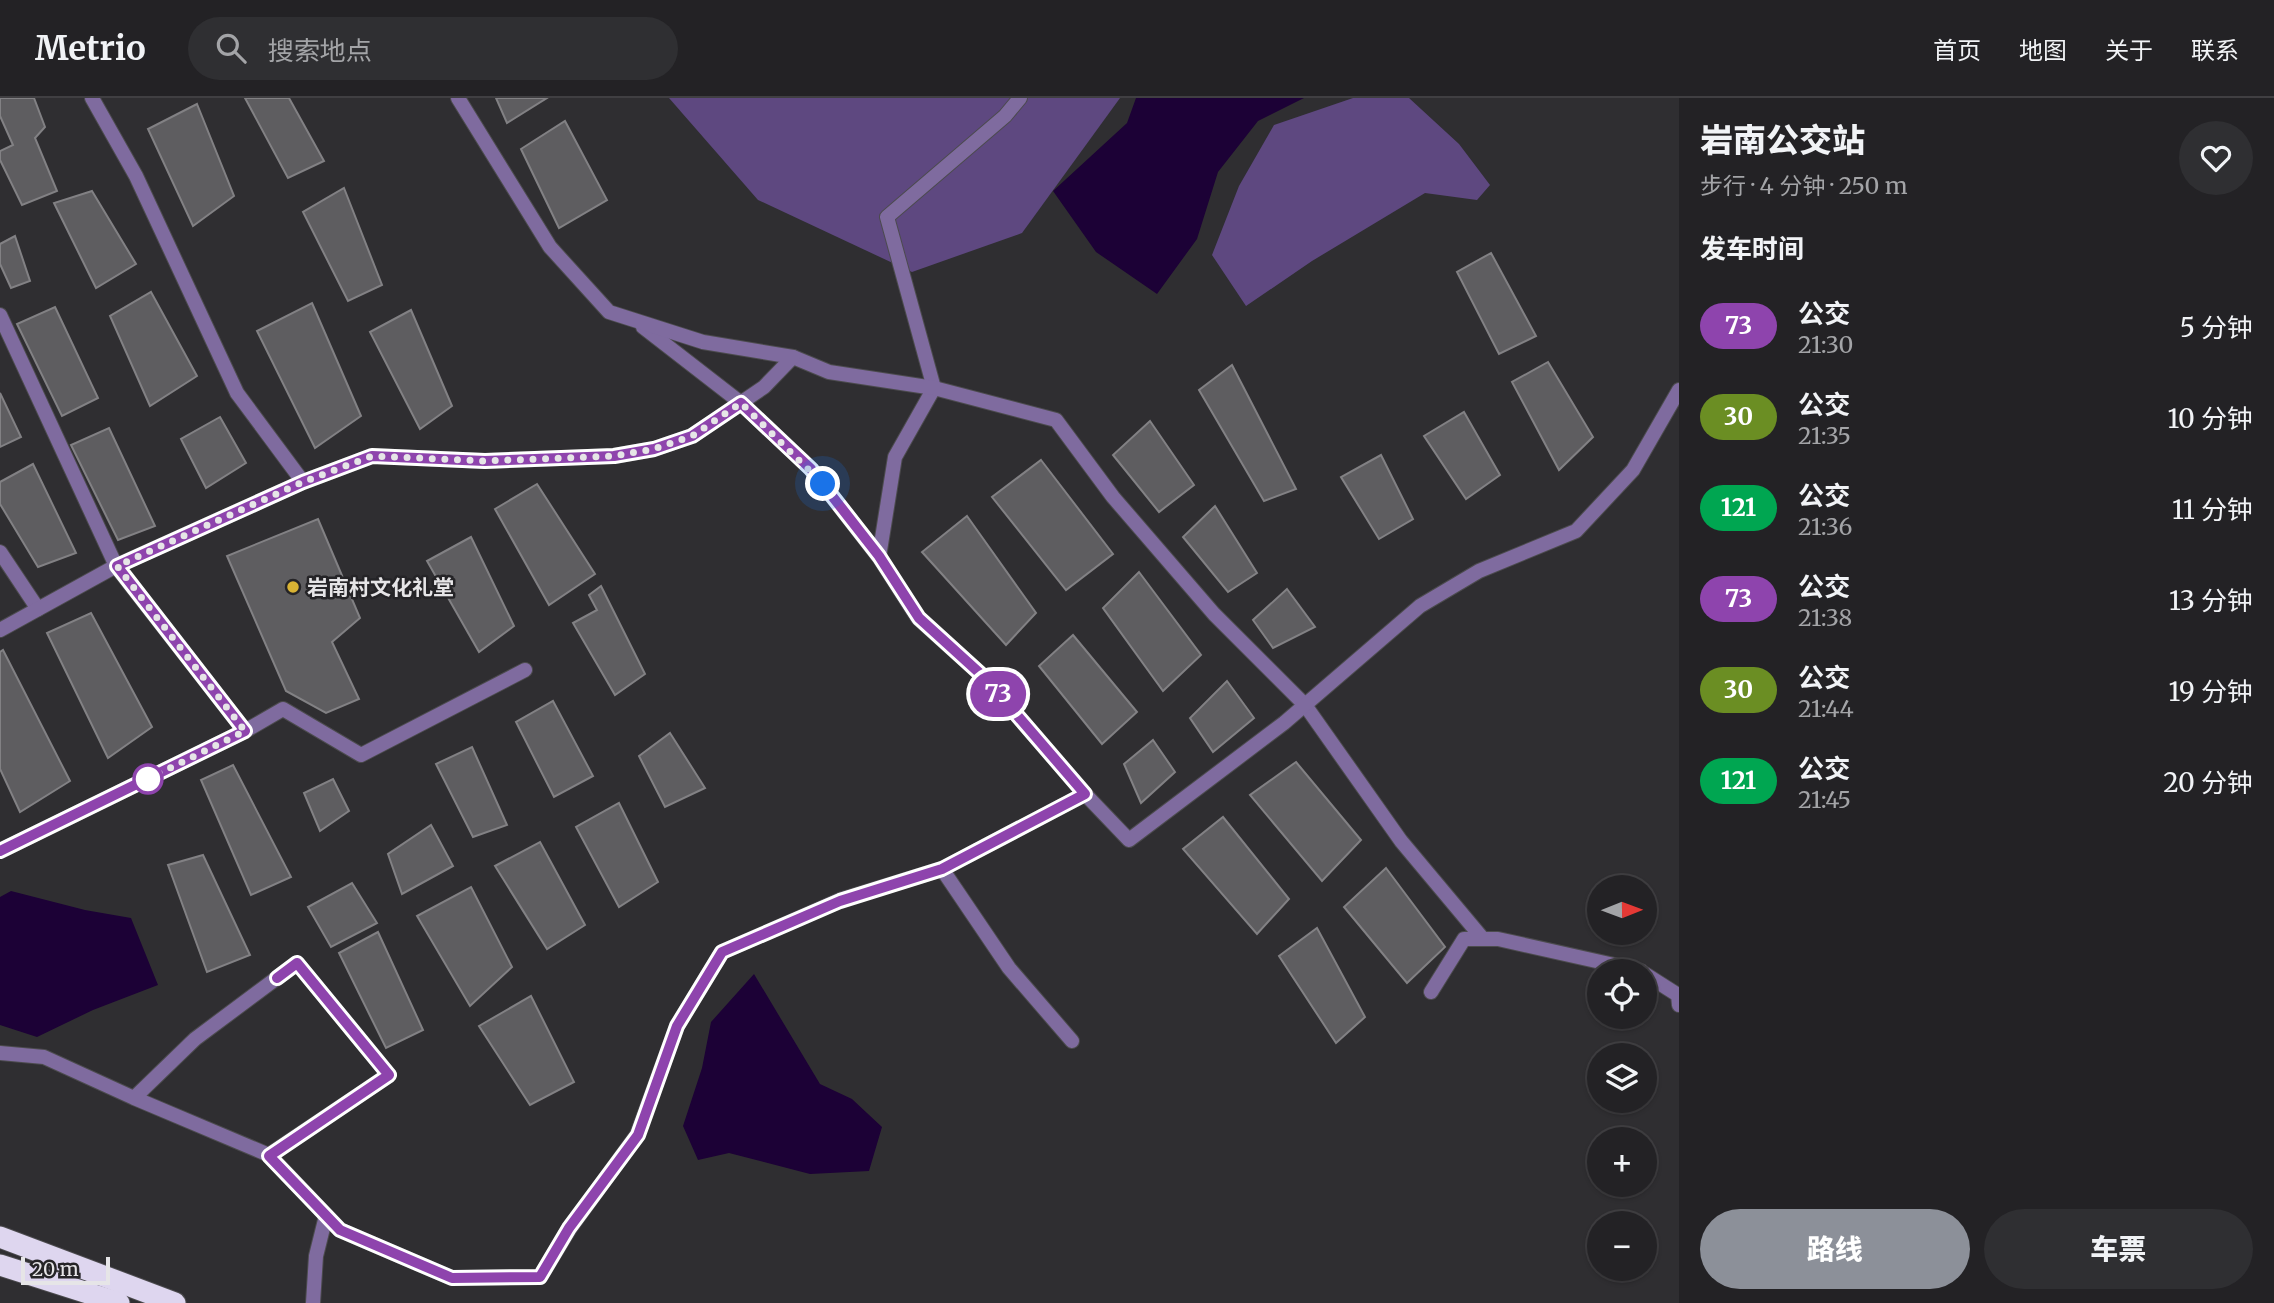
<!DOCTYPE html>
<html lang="zh">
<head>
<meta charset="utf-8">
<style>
	body { margin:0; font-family:Merriweather,"Noto Sans SC",serif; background:#2f2f32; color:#f1f3f6; height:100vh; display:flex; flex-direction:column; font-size:26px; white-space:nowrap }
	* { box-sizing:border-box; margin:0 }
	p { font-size:23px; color:#a3a4a7 }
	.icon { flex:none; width:38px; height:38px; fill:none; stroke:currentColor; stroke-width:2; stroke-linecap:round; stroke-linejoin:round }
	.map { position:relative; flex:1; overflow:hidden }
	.side { display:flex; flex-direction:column; background:#232225; width:595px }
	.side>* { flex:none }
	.badge { padding:0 14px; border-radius:23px; font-size:24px; line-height:46px }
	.needle { width:46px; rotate:89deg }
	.controls { position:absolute; left:1587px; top:777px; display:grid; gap:14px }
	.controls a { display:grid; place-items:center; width:70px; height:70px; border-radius:50%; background:#232225; box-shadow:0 2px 5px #0004,0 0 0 2px #403f42; font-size:35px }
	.scale { position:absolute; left:21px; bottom:18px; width:89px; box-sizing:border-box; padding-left:7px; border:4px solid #e6e5e7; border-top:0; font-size:19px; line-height:24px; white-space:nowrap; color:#e6e5e7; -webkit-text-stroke:5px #252427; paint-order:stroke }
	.you { position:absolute; width:35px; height:35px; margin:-18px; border:5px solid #fff; border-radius:50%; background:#1a73e8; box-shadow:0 0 0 10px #1a73e833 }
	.map>.badge { position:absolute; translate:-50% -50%; box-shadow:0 0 0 4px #fff }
	h2 { padding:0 21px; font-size:26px; line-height:63px }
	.round { display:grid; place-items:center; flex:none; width:74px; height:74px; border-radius:37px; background:#2f2f32 }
	.head { display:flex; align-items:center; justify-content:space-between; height:119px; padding:0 21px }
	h1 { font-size:33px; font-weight:800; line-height:52px }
	.button { display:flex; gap:14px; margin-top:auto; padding:14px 21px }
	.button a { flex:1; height:80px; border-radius:42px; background:#8c9099; color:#fff; font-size:28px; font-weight:800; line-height:80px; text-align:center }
	.button a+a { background:#2f2f32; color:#f1f3f6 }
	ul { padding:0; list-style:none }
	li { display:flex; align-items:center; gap:21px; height:91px; padding:0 21px }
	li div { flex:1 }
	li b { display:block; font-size:26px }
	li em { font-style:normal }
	li .badge { min-width:77px; font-weight:700; text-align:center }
	header { display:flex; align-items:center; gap:42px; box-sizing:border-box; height:98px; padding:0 35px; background:#232225; border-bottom:2px solid #403f42 }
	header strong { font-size:33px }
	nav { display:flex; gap:38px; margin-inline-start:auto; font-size:24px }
	.search { width:490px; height:63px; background:#2f2f32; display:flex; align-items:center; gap:18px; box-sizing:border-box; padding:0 24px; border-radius:38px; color:#a3a4a7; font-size:26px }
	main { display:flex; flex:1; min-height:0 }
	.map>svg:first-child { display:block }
	.green { fill:#5e4880 }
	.water { fill:#1c0136 }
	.building { fill:#5e5d60; stroke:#828184; stroke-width:2 }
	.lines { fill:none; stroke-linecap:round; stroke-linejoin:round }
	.minor-casing { stroke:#4c4b4e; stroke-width:16 }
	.motorway-casing { stroke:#4c4b4e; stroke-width:23 }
	.minor { stroke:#7f6b9f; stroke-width:14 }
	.motorway { stroke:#ded6ef; stroke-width:21 }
	.line-casing { stroke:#fff; stroke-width:16 }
	.line { stroke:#8e44ad; stroke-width:10 }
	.walk { stroke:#e6e5e7; stroke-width:7; stroke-dasharray:0 12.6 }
	.poi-dot { fill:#d9b334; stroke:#252427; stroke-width:2.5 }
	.stop-dot { fill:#fff; stroke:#8e44ad; stroke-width:3.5 }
	.labels { text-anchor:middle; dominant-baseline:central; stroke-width:5; stroke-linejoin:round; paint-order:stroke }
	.poi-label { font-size:21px; font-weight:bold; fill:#e6e5e7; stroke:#252427; text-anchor:start }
</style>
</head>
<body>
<header>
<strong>Metrio</strong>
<div class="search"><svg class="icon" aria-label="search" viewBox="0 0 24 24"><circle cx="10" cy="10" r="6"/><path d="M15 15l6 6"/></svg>搜索地点</div>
<nav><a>首页</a><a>地图</a><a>关于</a><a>联系</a></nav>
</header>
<main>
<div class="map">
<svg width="1679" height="1205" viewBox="0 0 1679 1205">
	<rect width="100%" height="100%" fill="#2f2e31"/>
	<g class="green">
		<path d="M669 0H1120L1022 135 912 174 758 102Z"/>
		<path d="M1353 0H1409L1459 46 1490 87 1477 102 1425 95 1312 163 1246 208 1212 157 1239 88 1274 27Z"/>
	</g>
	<g class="water">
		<path d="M1136 0H1304L1258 23 1218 74 1197 141 1157 196 1096 154 1053 93 1127 25Z"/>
		<path d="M11 793 85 812 131 820 158 887 93 912 37 939 0 927V799Z"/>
		<path d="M754 876 820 986 852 1001 882 1029 869 1073 810 1076 729 1055 698 1062 683 1028 702 970 711 924Z"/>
	</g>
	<g class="building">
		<path d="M0 0H34L45 29 35 40 57 93 22 107 0 62V53L13 47 0 18Z"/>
		<path d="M245 0H289L324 63 288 80Z"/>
		<path d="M496 0H547L507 25Z"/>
		<path d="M197 6 234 98 193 128 148 31Z"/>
		<path d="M565 23 607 102 559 130 521 51Z"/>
		<path d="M344 90 382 187 348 203 303 114Z"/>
		<path d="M92 93 136 166 96 190 54 105Z"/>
		<path d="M15 138 30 183 11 190 0 166V146Z"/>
		<path d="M1491 155 1536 238 1499 256 1457 174Z"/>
		<path d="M151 194 197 278 150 308 110 218Z"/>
		<path d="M312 205 361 318 315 350 257 233Z"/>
		<path d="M55 209 98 300 62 318 17 226Z"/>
		<path d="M411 212 452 308 420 331 370 234Z"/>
		<path d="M1548 264 1593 339 1559 372 1512 284Z"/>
		<path d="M1232 267 1296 391 1264 403 1199 292Z"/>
		<path d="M0 295 21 339 0 349Z"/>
		<path d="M1464 314 1500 377 1466 401 1424 338Z"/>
		<path d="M220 319 246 365 206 390 181 341Z"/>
		<path d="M1150 323 1194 387 1159 414 1113 357Z"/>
		<path d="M109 330 155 428 118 442 71 347Z"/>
		<path d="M1381 357 1413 421 1379 441 1341 379Z"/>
		<path d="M1041 362 1113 456 1066 492 992 399Z"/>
		<path d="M33 366 76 455 38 469 0 406V384Z"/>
		<path d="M537 386 595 476 549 507 495 411Z"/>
		<path d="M1215 408 1257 475 1228 494 1183 439Z"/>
		<path d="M967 418 1036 515 1006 547 922 454Z"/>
		<path d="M318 421 360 520 332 544 359 601 326 615 286 593 227 458Z"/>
		<path d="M471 439 514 528 479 554 427 463Z"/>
		<path d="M1139 474 1201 557 1163 593 1103 510Z"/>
		<path d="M601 488 645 576 615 597 573 525 597 512 589 497Z"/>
		<path d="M1287 491 1315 529 1273 550 1253 522Z"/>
		<path d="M91 515 152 629 108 660 47 535Z"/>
		<path d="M1073 537 1137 614 1102 646 1039 568Z"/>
		<path d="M3 552 70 683 20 714 0 671V554Z"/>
		<path d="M1227 583 1254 620 1213 654 1190 620Z"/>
		<path d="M553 603 593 678 554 699 516 624Z"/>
		<path d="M670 635 705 690 665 709 639 658Z"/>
		<path d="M1153 642 1175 674 1141 705 1124 666Z"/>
		<path d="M472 649 507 727 473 739 436 666Z"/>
		<path d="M1296 664 1361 742 1322 783 1250 697Z"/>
		<path d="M233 667 291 779 251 797 201 682Z"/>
		<path d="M333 681 349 713 320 733 304 695Z"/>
		<path d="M619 705 658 784 619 809 576 729Z"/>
		<path d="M1223 719 1289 801 1257 836 1183 751Z"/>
		<path d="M431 727 453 768 402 796 388 756Z"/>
		<path d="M540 744 585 827 547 851 495 768Z"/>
		<path d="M203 757 250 857 207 874 168 767Z"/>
		<path d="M1386 770 1445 849 1407 885 1344 809Z"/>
		<path d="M352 785 377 825 331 849 308 809Z"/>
		<path d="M471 789 512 869 470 908 417 818Z"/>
		<path d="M1317 830 1365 919 1336 945 1279 858Z"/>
		<path d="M378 834 423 932 386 950 339 855Z"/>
		<path d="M531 898 574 984 530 1007 479 928Z"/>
	</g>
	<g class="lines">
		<g class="minor-casing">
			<g id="minor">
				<path d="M1020 0 1005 18 887 119 934 290 895 359 879 459 918 520 985 580 1085 696"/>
				<path d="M0 217 116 468 245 633 0 753"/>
				<path d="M643 229 741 305 811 371 879 459"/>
				<path d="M793 259 829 274 934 290 1056 322 1113 399 1214 516 1305 607 1401 743 1483 841"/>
				<path d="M303 384 372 358 485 363 614 358 654 351 692 338 764 289 793 259 703 244 609 214 550 149 458 0"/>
				<path d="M0 454 38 511"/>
				<path d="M0 532 116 468 303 384 237 295 136 78 92 0"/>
				<path d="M245 633 283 611 361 657 525 572"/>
				<path d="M942 771 1085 696 1129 742 1284 625 1420 508 1479 473 1576 433 1633 372 1679 292"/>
				<path d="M1645 876 1678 897 1679 907"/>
				<path d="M1431 894 1464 841H1498L1641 873"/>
				<path d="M0 955 44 959 134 1000 195 941 297 865 389 977 269 1057 134 1000"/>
				<path d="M269 1057 340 1132 452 1180 540 1179 570 1130 637 1037 677 928 722 854 840 802 942 771 1009 870 1072 943"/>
				<path d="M313 1205 316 1158 326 1118"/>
			</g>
		</g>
		<g class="motorway-casing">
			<g id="motorway">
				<path d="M0 1139 175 1205"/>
				<path d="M0 1167 119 1205"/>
			</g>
		</g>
		<use href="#minor" class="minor"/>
		<use href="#motorway" class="motorway"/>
	</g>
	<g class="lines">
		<g class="line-casing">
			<path id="line" d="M0 753 245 633 117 468 303 384 372 358 485 363 614 358 654 351 692 338 741 305 811 371 879 458 919 520 985 580 1085 696 942 771 840 803 722 854 677 928 638 1037 569 1130 540 1179 452 1180 340 1132 269 1058 389 977 297 865 277 880"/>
		</g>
		<use href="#line" class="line"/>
		<path class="walk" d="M148 681 245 633 117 468 303 384 372 358 485 363 614 358 654 351 692 338 741 305 823 386"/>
	</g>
	<circle class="poi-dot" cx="293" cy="489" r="7"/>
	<circle class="stop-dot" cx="148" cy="681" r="14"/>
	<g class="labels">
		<g class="poi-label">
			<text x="307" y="489">岩南村文化礼堂</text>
		</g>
	</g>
</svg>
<div class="controls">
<a><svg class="needle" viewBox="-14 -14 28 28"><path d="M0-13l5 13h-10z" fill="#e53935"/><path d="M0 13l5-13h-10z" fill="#a3a4a7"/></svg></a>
<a><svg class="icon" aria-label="locate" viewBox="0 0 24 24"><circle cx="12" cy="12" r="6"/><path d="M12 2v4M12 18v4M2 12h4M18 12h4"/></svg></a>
<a><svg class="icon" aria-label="layers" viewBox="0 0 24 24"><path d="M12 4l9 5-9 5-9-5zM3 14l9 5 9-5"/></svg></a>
<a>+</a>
<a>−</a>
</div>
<div class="scale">20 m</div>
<div class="you" style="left:823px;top:386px"></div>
<b class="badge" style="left:998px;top:596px;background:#8e44ad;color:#fff">73</b>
</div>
<section class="side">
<div class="head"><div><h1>岩南公交站</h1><p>步行 · 4 分钟 · 250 m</p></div><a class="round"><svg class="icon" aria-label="heart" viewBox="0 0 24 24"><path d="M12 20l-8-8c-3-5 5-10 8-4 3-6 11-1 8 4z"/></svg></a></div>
<h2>发车时间</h2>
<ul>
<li><span class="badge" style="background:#8e44ad;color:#fff">73</span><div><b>公交</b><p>21:30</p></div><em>5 分钟</em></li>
<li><span class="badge" style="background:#6b8e23;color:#fff">30</span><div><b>公交</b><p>21:35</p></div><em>10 分钟</em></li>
<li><span class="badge" style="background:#00a651;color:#fff">121</span><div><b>公交</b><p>21:36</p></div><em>11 分钟</em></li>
<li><span class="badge" style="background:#8e44ad;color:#fff">73</span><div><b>公交</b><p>21:38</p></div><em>13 分钟</em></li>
<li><span class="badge" style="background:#6b8e23;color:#fff">30</span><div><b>公交</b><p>21:44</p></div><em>19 分钟</em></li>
<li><span class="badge" style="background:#00a651;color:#fff">121</span><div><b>公交</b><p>21:45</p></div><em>20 分钟</em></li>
</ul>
<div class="button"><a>路线</a><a>车票</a></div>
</section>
</main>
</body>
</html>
